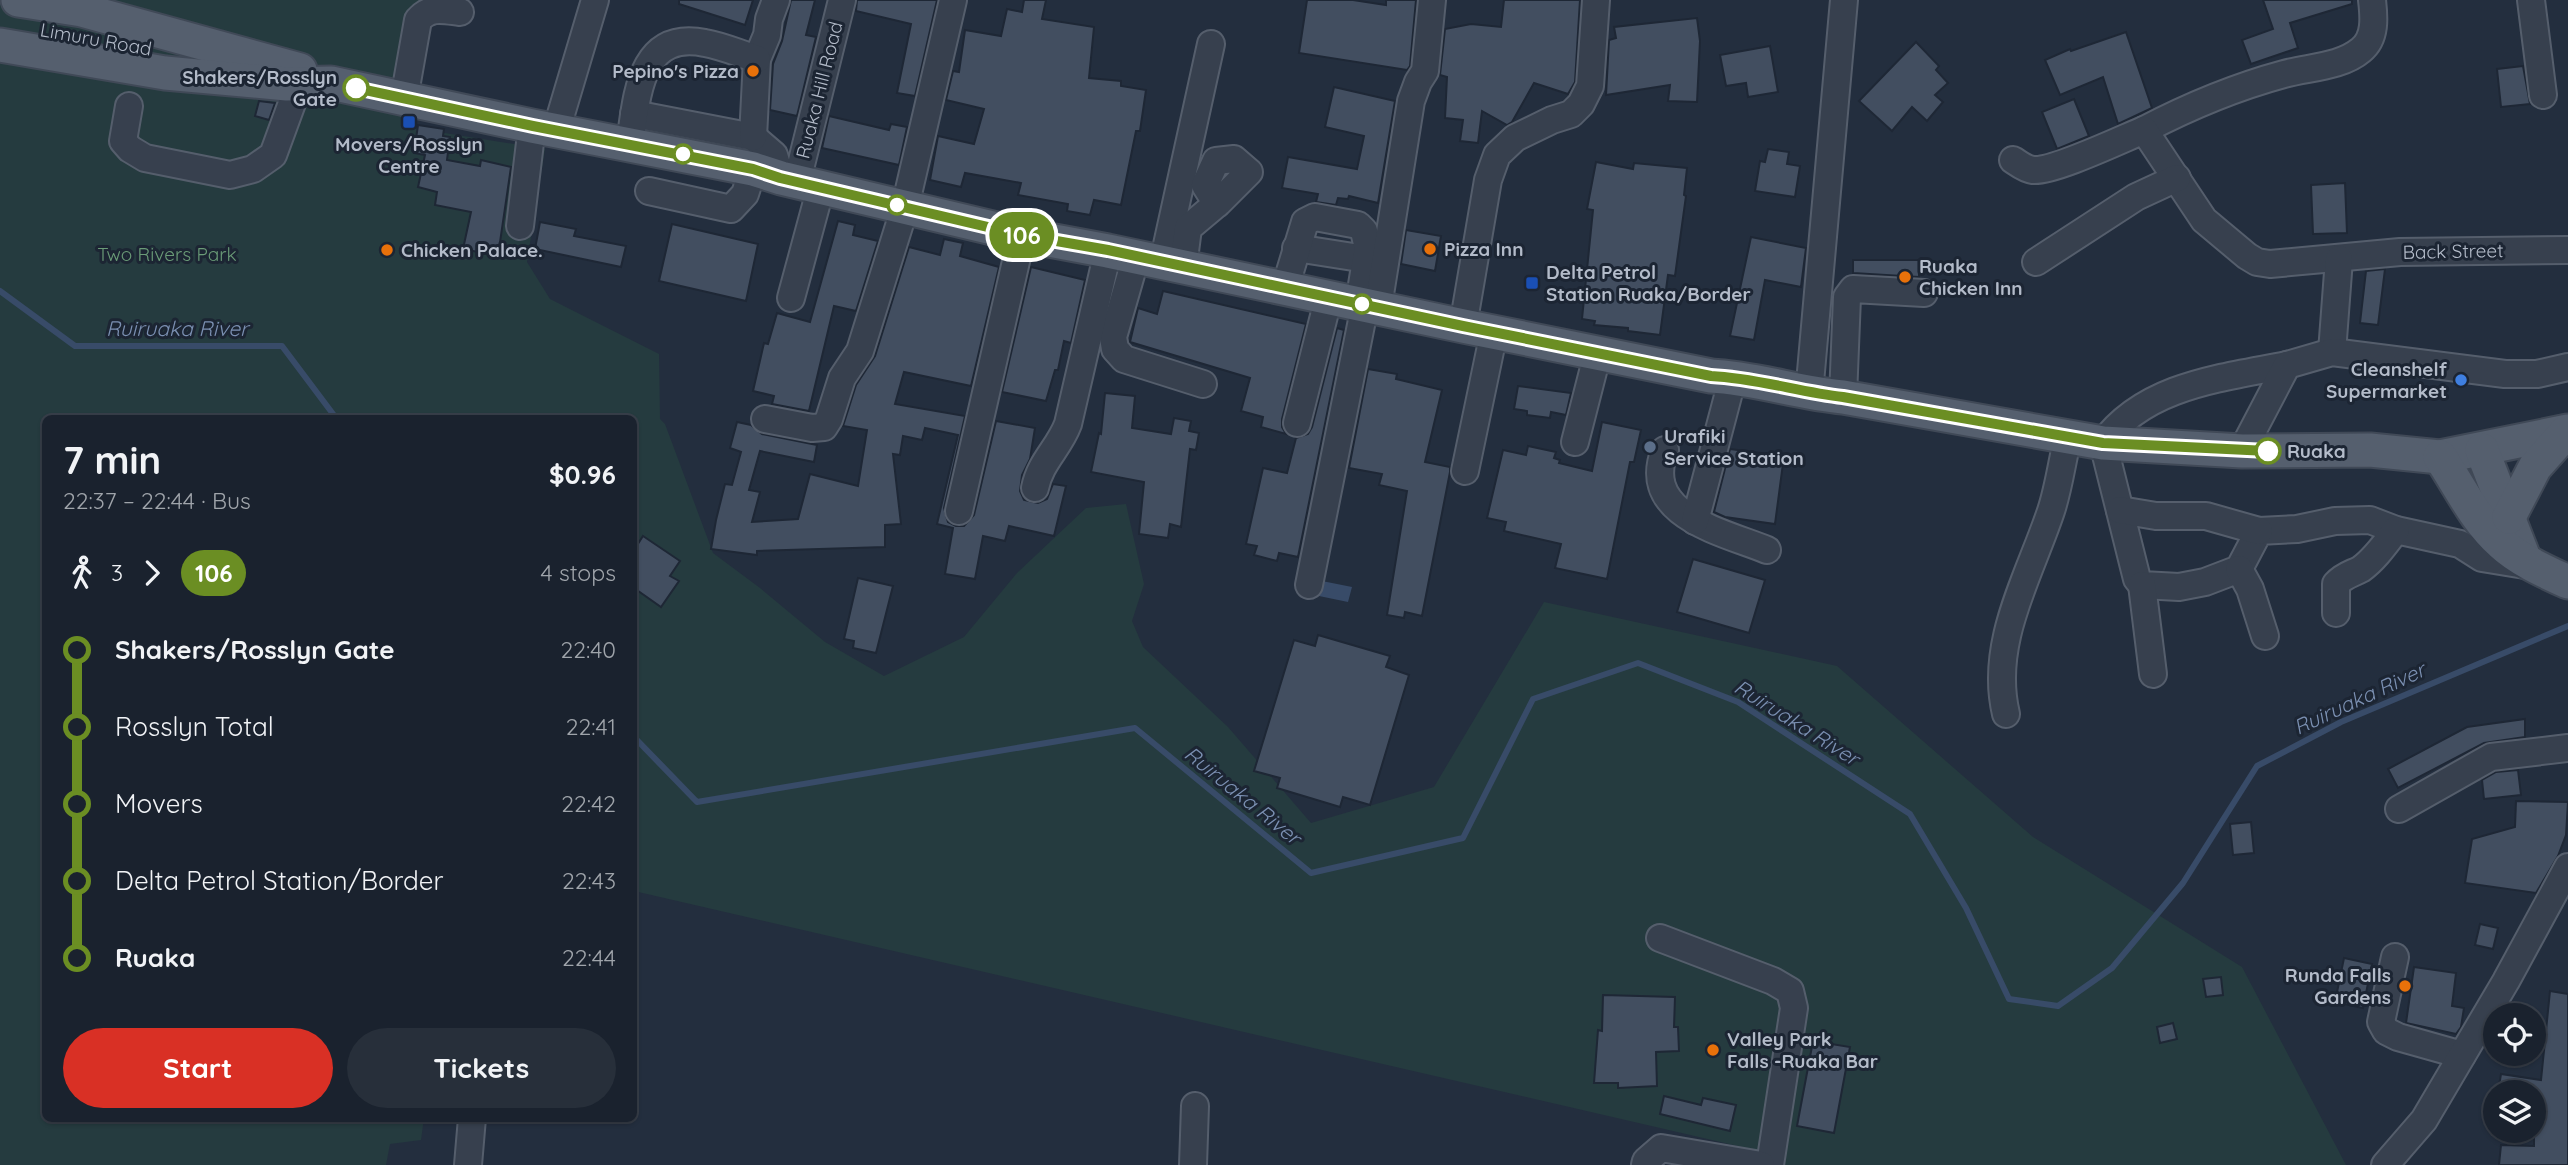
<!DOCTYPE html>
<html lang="en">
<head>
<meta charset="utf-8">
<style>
	body { margin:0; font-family:Quicksand,sans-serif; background:#272f3a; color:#f1f3f6; height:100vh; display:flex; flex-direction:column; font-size:26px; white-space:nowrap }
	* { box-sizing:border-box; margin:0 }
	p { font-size:23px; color:#9fa4aa }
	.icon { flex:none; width:38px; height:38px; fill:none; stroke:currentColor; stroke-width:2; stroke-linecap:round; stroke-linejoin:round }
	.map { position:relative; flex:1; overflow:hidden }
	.sheet { position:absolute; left:42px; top:415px; width:595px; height:707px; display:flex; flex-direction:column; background:#1a222e; border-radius:10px; box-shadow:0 2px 5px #0004,0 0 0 2px #383f4a }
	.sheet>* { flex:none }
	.badge { padding:0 14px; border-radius:23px; font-size:24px; line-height:46px }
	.controls { position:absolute; left:2483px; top:1003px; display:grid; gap:14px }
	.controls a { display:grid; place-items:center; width:63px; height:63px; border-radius:50%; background:#1a222e; box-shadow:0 2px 5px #0004,0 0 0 2px #383f4a; font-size:35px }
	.map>.badge { position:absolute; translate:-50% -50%; box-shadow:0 0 0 4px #fff }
	.legs { display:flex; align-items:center; gap:10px; height:77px; padding:0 21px; font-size:23px }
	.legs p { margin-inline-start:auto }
	.head { display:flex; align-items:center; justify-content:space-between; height:119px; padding:0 21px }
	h1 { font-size:38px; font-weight:800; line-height:52px }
	.button { display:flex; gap:14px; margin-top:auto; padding:14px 21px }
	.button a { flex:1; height:80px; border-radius:42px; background:#d93025; color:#fff; font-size:28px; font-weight:800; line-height:80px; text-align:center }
	.button a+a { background:#272f3a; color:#f1f3f6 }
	ul { padding:0 21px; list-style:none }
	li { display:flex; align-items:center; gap:24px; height:77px; font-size:26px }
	li i { display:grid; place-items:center; width:10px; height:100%; margin:0 9px; background:currentColor }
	li i::after { content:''; width:18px; height:18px; margin:-9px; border:5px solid; border-radius:50%; background:#1a222e }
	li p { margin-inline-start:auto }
	li:first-child i { background:linear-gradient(#0000 50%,currentColor 0) }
	li:last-child i { background:linear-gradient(currentColor 50%,#0000 0) }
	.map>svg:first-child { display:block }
	.green { fill:#253b3f }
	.water { fill:#384b68 }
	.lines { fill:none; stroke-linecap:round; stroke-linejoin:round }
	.stream { stroke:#384b68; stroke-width:6 }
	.building { fill:#424e60; stroke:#1e2735; stroke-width:2 }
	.minor-casing { stroke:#555e6c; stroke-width:30 }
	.major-casing { stroke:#404957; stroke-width:37 }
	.minor { stroke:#37404e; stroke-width:26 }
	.major { stroke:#555f6e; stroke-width:33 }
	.line-1-casing { stroke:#fff; stroke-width:16 }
	.line-1 { stroke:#6b8e23; stroke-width:10 }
	.food-dot { fill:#e8710a; stroke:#1c2533; stroke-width:2.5 }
	.stop-1-dot { fill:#fff; stroke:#6b8e23; stroke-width:3.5 }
	.transit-dot { fill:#1a4fb4; stroke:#1c2533; stroke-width:2.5 }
	.shop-dot { fill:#3f7fe0; stroke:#1c2533; stroke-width:2.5 }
	.service-dot { fill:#5c6f8a; stroke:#1c2533; stroke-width:2.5 }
	.labels { text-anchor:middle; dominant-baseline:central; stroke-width:6; stroke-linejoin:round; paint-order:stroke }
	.street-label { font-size:19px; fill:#b3bbc9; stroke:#1c2533 }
	.poi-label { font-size:19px; font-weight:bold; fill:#b3bbc9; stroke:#1c2533; text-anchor:start }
	.stop-label { font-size:19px; font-weight:bold; fill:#b3bbc9; stroke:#1c2533; text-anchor:end }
	.park-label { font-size:19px; fill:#6a9b77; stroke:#1c2533 }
	.water-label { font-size:21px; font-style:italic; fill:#7b90b2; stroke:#1c2533 }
</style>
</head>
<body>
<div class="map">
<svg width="2568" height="1165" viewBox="0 0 2568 1165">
	<rect width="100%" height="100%" fill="#232e3e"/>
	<path class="green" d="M0 0H430L401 126 545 149 527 262 550 299 659 354 660 419 665 424 713 553 760 588 825 642 884 676 964 637 1017 573 1086 508 1126 504 1144 584 1132 621 1143 647 1228 727 1311 823 1434 787 1544 602 1837 666 2033 837 2242 967 2346 1165H1781V1156L634 891V418H46V1118H424L421 1140 390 1144 386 1165H0Z"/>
	<path class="water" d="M1322 581 1352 587 1348 602 1319 596Z"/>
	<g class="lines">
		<g class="stream">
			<path d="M0 291 75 346H282L336 418"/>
			<path d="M634 737 697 802 1135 728 1311 873 1463 838 1533 699 1638 663 1738 702 1910 814 1966 908 2009 999 2058 1006 2112 968 2183 883 2257 766 2341 722 2568 626"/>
		</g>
	</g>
	<g class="building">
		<path d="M679 0H753L745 25 679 4Z"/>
		<path d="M791 0H815L806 35 816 37 797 116 770 110 773 64 782 41Z"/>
		<path d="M857 0H937L915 96 897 93 911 24 856 11Z"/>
		<path d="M1024 0H1046L1042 19 1094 27 1089 78 1121 81V86L1146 90 1140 131H1136L1121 205 1094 200 1090 215 1067 211 1068 204 1018 195 1021 183 965 173 961 187 930 180 938 136 974 144 984 109 946 100 953 71 959 72 965 30 1001 36 1007 9 1022 12Z"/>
		<path d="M1307 0H1353L1386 5V0H1416L1410 66 1407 70 1299 53Z"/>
		<path d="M1504 0H1580L1575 82 1568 94 1534 83 1512 122 1507 125 1482 111 1478 143 1460 141 1463 120 1445 118 1447 77 1440 75 1445 29 1471 24 1501 27Z"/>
		<path d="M2263 0H2352V4L2290 23 2298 48 2251 64 2242 40 2273 29Z"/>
		<path d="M1697 18 1700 41 1697 102 1668 101 1670 85 1606 95 1609 40 1616 38 1614 27Z"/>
		<path d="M2126 32 2152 108 2118 124 2103 77 2060 95 2045 60 2070 49 2071 51Z"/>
		<path d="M1916 42 1939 66 1936 70 1948 83 1935 95 1943 102 1927 121 1912 107 1892 131 1859 101Z"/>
		<path d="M1770 46 1778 92 1748 97 1746 83 1726 86 1720 55Z"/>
		<path d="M2523 66 2530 104 2501 107 2497 69Z"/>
		<path d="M1334 87 1395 101 1378 203 1349 196 1348 199 1338 198 1336 205 1316 202 1318 194 1282 188 1288 157 1357 169 1364 136 1325 127Z"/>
		<path d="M2074 99 2089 136 2057 149 2042 112Z"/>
		<path d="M259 101 275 103 269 120 255 116Z"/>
		<path d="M829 116 889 130 891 124 907 127 899 165 822 148Z"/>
		<path d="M418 125 444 129 443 136 450 137 447 160 480 166 481 160 511 167 498 256 463 249 471 212 435 205 437 192 418 187 425 155 414 153Z"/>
		<path d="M1768 149 1789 152 1787 164 1800 166 1795 197 1755 191 1760 161 1765 162Z"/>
		<path d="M1596 162 1633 169 1634 163 1687 168 1684 195 1686 196 1675 276 1668 275 1660 335 1628 331V328L1594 325 1595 321 1582 319 1593 210 1587 209Z"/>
		<path d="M2345 183 2347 233 2313 234 2311 185Z"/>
		<path d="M838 221 855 225 853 235 878 241 856 311 834 306 809 411 772 404 774 396 753 391 764 343 768 344 777 313 810 322Z"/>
		<path d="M540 222 576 229 574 236 626 246 621 267 535 249Z"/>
		<path d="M672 224 758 244 746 301 659 281Z"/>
		<path d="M1406 230 1441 236 1435 271 1401 264Z"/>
		<path d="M1751 237 1806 248 1801 287 1765 280 1754 340 1730 336Z"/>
		<path d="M944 239 963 243 960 256 999 267 971 386 904 372 895 404 965 416 944 508 948 522 956 526H964L974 515 996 421 1035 428 1030 459 1022 475 1020 491 1024 500 1038 503 1047 499 1053 484 1066 486 1054 536 1009 526 1005 541 983 536 975 579 945 574 953 528 937 524 958 435 925 428 922 440 903 436 900 455 893 454 901 524 885 525V547L757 551V555L711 549 716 520 725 484 732 485 741 452 730 448 737 422 751 425 762 434 817 445 814 462 760 451 749 490 760 492 752 522 798 519 810 474 858 486 867 430 843 426 856 385 875 356 909 247 940 255Z"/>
		<path d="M1853 260H1919V277L1853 273Z"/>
		<path d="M1031 267 1085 280 1071 343 1064 341 1058 370H1055L1046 401 1002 392Z"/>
		<path d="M2385 269 2378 325 2360 323 2366 271Z"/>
		<path d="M1163 291 1306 324 1282 419V427L1286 434 1261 427 1263 417 1241 411 1250 378 1130 342 1138 308 1157 314Z"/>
		<path d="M1337 328 1344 330 1298 557 1279 553 1277 561 1254 555 1257 546 1246 544 1263 468 1287 473 1296 438 1308 434 1312 427Z"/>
		<path d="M1368 369 1397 374 1396 379 1442 390 1425 462 1450 467V472L1422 616 1405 612 1404 618 1387 615 1407 491 1379 485 1382 474 1349 468Z"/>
		<path d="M1518 386 1571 393 1566 415 1551 412 1550 418 1527 415V411L1514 409Z"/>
		<path d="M1105 393 1135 396 1132 428 1171 434 1174 418 1191 421 1189 431 1199 433 1196 450 1190 449 1181 527 1170 524 1168 538 1139 534 1144 482 1091 472 1099 433 1101 434Z"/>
		<path d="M1602 422 1641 430 1634 462H1630L1607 579 1555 568 1561 544 1504 531 1506 522 1487 518 1503 450 1526 455 1528 446 1556 452 1554 458 1560 460 1559 463 1592 471Z"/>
		<path d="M1730 449 1784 456 1775 524 1725 517 1714 512Z"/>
		<path d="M643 536 680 561 670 576 679 581 661 607 634 588V550Z"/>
		<path d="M1693 559 1765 580 1749 633 1677 612Z"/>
		<path d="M858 578 893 586 876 653 853 648 854 641 844 639Z"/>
		<path d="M1318 635 1390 656 1386 667 1409 675 1370 805 1343 797 1340 807 1277 788 1280 778 1254 771 1294 640 1315 646Z"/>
		<path d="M2525 719V737L2484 743 2398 788 2388 769 2467 727Z"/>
		<path d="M2518 770 2521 795 2484 799 2482 780 2496 772Z"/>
		<path d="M2516 801 2568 802 2566 835 2558 856 2536 893 2465 883 2472 839 2515 827Z"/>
		<path d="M2251 822 2254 853 2233 855 2230 824Z"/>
		<path d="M2480 924 2498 928 2493 949 2475 945Z"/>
		<path d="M2344 958 2372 964 2363 1008 2335 1002Z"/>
		<path d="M2414 967 2456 973 2452 1006 2464 1008 2461 1027 2456 1034 2406 1023Z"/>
		<path d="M2221 977 2223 995 2206 997 2203 979Z"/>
		<path d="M2550 991 2568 994V1165H2499L2501 1145 2534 1146V1092H2498L2501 1074 2541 1080Z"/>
		<path d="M1603 995 1675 997 1674 1027H1678L1679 1051 1656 1052 1657 1086 1618 1088V1083H1594L1598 1030 1602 1031Z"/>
		<path d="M2173 1023 2177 1039 2160 1043 2157 1027Z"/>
		<path d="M1813 1041 1850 1047 1834 1133 1797 1126Z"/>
		<path d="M1664 1096 1701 1105 1703 1098 1736 1105 1730 1131 1660 1114Z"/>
	</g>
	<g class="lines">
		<g class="minor-casing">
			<g id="minor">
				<path d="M2531 0 2543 95"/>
				<path d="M404 99 418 20C430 6 443 10 460 12"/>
				<path d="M129 106 123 141 130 149 145 158 230 175 253 169 273 155 299 84"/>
				<path d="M634 114 753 137 774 155 781 178"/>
				<path d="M2144 130C2188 107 2236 87 2284 74 2309 67 2341 67 2361 50 2376 38 2374 17 2372 0"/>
				<path d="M556 131 595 0"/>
				<path d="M753 137 757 59 767 35 769 19 776 0"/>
				<path d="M630 143C637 97 639 30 705 43 723 46 740 54 757 59"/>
				<path d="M2013 160C2019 164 2025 169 2033 170 2053 172 2122 139 2144 130L2204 220 2247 256 2257 262 2270 264 2400 252 2568 250"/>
				<path d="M797 181 842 0"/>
				<path d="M649 191 731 209 745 194 753 169"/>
				<path d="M520 226 532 126"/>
				<path d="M1296 248 1366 259"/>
				<path d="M1136 257 1113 337 1115 349 1124 359 1203 384"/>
				<path d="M2036 262 2136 197 2177 178"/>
				<path d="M1163 263 1211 44"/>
				<path d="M1183 267 1188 228 1219 202 1249 172 1234 159 1216 161 1205 185 1217 204"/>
				<path d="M1285 288 1305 222 1315 217 1358 225 1364 231 1368 248 1359 303"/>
				<path d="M791 298 821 187"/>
				<path d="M1378 307 1411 101 1418 82 1425 71 1432 0"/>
				<path d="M1463 326 1488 180 1497 155 1515 138 1552 120 1571 114 1581 104 1590 86 1596 0"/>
				<path d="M2332 352 2339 259"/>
				<path d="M2287 365C2222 378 2145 385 2103 443L2137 579 2142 585 2179 587 2205 582 2239 569 2259 531 2297 529 2335 521 2370 520 2396 530 2460 544 2482 558 2531 566"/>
				<path d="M1809 394 1844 0"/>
				<path d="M1843 397 1847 297 1853 289 1924 293"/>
				<path d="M765 419 812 428 824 427 829 419 842 378 860 351 905 207 953 0"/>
				<path d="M1297 423 1329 296"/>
				<path d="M1575 442 1598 352"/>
				<path d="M1665 450C1639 515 1723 532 1767 550"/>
				<path d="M2242 451 2287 365 2332 352 2505 374H2537L2568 367"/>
				<path d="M1465 471 1494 332"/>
				<path d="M1035 488C1040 462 1059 448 1068 424L1108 251"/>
				<path d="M2120 510 2156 516H2206L2259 531"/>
				<path d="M959 511 1022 235"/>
				<path d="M1695 521 1733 377"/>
				<path d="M2239 569 2250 589 2265 636"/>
				<path d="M1309 585 1365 305"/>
				<path d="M2142 585 2153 674"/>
				<path d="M2336 613V584C2344 575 2352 574 2361 569 2375 559 2386 543 2396 530"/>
				<path d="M2006 714C1989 643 2029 577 2051 511 2059 487 2062 461 2068 437"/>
				<path d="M2399 809 2491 757 2568 748"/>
				<path d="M1660 938 1773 981 1790 991 1794 1008 1770 1165"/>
				<path d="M2395 957 2381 1022 2386 1031 2398 1037 2462 1055"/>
				<path d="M468 1165 472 1118"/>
				<path d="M1193 1165 1195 1106"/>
				<path d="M1645 1165 1646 1161 1661 1148 1761 1165"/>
				<path d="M2385 1165 2424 1120 2506 981 2568 867"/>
			</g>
		</g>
		<g class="major-casing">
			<g id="major">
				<path d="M18 0 82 10 300 70"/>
				<path d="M0 45 165 73 287 84 331 83 532 126 753 169 781 178 1022 235 1108 251 1463 326 1711 376C1756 378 1798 393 1843 397L2103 443 2242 451 2370 450 2440 457 2568 431"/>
				<path d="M2482 450 2524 558"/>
				<path d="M2440 457C2459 485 2475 520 2501 543 2519 560 2546 572 2568 582"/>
				<path d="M2509 517 2535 467 2566 432"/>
			</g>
		</g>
		<use href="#minor" class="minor"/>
		<use href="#major" class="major"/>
	</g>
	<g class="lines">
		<g class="line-1-casing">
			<path id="line-1" d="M356 88 533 126 753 169 780 178 1022 235 1108 250 1463 326 1711 376C1756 378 1799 392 1843 397L2103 443 2268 451"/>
		</g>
		<use href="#line-1" class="line-1"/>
	</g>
	<g class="food-dot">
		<circle cx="753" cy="71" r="7"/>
		<circle cx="1430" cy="249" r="7"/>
		<circle cx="387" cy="250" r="7"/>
		<circle cx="1905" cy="277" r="7"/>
		<circle cx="2405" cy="986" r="7"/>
		<circle cx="1713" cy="1050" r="7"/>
	</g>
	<g class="stop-1-dot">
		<circle cx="356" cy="88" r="12"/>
		<circle cx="683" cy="154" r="9"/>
		<circle cx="897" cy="205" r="9"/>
		<circle cx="1362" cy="304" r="9"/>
		<circle cx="2268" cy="451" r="12"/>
	</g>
	<g class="transit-dot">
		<rect x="402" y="115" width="14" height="14" rx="3.5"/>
		<rect x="1525" y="276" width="14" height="14" rx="3.5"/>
	</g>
	<circle class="shop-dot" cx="2461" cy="380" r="7"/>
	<circle class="service-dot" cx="1650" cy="447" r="7"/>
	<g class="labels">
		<g class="street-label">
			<text transform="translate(96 39) rotate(10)">Limuru Road</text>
			<text transform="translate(819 90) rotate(-76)">Ruaka Hill Road</text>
			<text transform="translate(2453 251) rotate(-1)">Back Street</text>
		</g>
		<g class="poi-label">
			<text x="739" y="71" text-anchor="end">Pepino's Pizza</text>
			<text x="409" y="144" text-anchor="middle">Movers/Rosslyn<tspan x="409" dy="22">Centre</tspan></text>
			<text x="1444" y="249">Pizza Inn</text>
			<text x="401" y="250">Chicken Palace.</text>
			<text x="1919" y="266">Ruaka<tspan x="1919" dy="22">Chicken Inn</tspan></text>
			<text x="1546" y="272">Delta Petrol<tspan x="1546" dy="22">Station Ruaka/Border</tspan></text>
			<text x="2447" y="369" text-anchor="end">Cleanshelf<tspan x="2447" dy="22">Supermarket</tspan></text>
			<text x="1664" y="436">Urafiki<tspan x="1664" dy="22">Service Station</tspan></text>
			<text x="2391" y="975" text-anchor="end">Runda Falls<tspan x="2391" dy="22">Gardens</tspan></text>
			<text x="1727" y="1039">Valley Park<tspan x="1727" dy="22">Falls -Ruaka Bar</tspan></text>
		</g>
		<g class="stop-label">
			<text x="337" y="77">Shakers/Rosslyn<tspan x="337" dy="22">Gate</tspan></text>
			<text x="2287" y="451" text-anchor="start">Ruaka</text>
		</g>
		<g class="park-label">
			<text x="167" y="254">Two Rivers Park</text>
		</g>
		<g class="water-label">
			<text x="177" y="328">Ruiruaka River</text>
			<text transform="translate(2359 698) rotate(-25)">Ruiruaka River</text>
			<text transform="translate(1797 722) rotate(32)">Ruiruaka River</text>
			<text transform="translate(1243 795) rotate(39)">Ruiruaka River</text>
		</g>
	</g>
</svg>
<div class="controls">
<a><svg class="icon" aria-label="locate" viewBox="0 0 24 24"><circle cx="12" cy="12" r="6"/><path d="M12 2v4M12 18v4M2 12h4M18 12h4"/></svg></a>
<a><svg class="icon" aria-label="layers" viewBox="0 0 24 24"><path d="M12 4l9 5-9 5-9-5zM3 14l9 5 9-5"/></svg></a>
</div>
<b class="badge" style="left:1022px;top:235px;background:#6b8e23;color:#fff">106</b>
<section class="sheet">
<div class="head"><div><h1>7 min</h1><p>22:37 – 22:44 · Bus</p></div><b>$0.96</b></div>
<div class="legs"><svg class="icon" aria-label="walk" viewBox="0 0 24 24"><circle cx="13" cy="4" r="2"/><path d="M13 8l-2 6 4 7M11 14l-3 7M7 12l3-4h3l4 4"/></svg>3<svg class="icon" aria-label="forward" viewBox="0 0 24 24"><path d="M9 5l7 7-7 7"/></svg><b class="badge" style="background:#6b8e23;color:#fff">106</b><p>4 stops</p></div>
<ul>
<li><i style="color:#6b8e23"></i><b>Shakers/Rosslyn Gate</b><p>22:40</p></li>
<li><i style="color:#6b8e23"></i><span>Rosslyn Total</span><p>22:41</p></li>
<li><i style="color:#6b8e23"></i><span>Movers</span><p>22:42</p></li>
<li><i style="color:#6b8e23"></i><span>Delta Petrol Station/Border</span><p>22:43</p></li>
<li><i style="color:#6b8e23"></i><b>Ruaka</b><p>22:44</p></li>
</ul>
<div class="button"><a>Start</a><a>Tickets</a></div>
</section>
</div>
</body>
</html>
